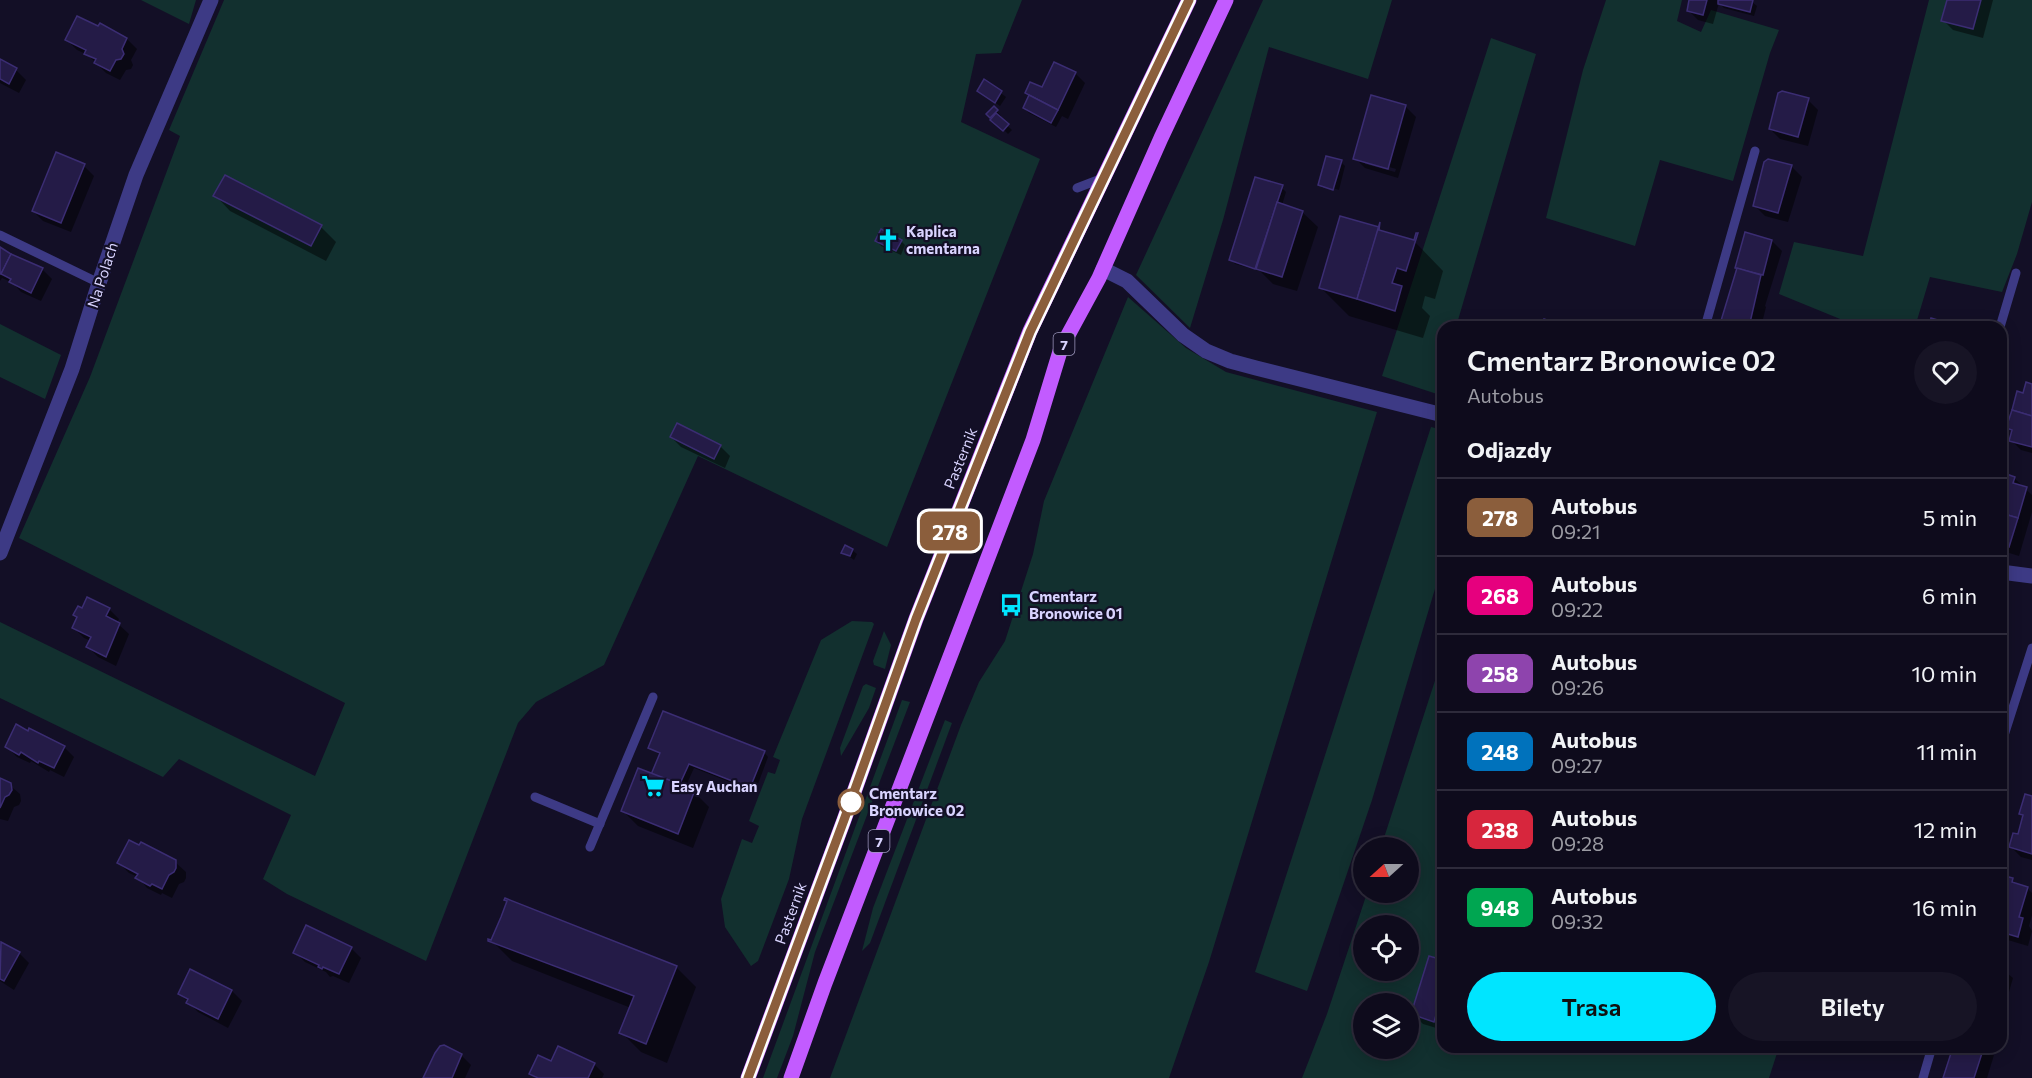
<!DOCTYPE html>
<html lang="pl">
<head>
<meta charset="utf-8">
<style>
	body { margin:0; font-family:Commissioner,sans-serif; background:#171425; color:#f1f3f6; height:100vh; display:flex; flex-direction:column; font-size:22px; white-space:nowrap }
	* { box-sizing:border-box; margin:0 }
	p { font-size:20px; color:#9b9ba3 }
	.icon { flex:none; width:33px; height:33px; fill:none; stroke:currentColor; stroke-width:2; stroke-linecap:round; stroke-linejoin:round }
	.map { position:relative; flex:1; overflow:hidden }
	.panel { position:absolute; left:1437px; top:321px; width:570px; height:732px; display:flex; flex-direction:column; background:#0e0b1c; border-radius:18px; box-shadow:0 3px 15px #0003,0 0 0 2px #2e2b3b }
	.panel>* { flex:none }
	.badge { padding:0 12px; border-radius:9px; font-size:21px; line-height:39px }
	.needle { width:39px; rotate:249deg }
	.buttons { position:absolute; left:1353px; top:837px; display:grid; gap:12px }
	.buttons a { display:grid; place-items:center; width:66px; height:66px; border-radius:50%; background:#0e0b1c; box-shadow:0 3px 15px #0003,0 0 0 2px #2e2b3b; font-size:30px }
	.map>.badge { position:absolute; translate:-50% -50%; box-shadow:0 0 0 3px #fff }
	h2 { padding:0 30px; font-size:22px; line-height:54px }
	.round { display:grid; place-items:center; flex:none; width:63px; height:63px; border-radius:32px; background:#171425 }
	.overview { display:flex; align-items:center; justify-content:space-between; height:102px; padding:0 30px }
	h1 { font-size:28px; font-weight:600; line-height:45px }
	.action { display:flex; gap:12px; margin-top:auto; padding:12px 30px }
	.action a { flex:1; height:69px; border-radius:36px; background:#00e5ff; color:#111; font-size:24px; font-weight:600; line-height:69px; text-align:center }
	.action a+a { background:#171425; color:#f1f3f6 }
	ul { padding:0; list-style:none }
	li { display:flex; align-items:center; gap:18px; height:78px; padding:0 30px; border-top:2px solid #2e2b3b }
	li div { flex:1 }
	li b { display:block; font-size:22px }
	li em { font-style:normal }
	li .badge { min-width:66px; font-weight:700; text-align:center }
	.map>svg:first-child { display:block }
	.green { fill:#12302f; fill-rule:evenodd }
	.shadow { fill:#0007; fill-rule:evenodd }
	.building { fill:#241b47; stroke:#3b2d73; stroke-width:1.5 }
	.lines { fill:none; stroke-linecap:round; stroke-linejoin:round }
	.service { stroke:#3d3a85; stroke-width:9 }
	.minor { stroke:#3d3a85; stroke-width:15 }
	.primary { stroke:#c25bff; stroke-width:15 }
	.line-casing { stroke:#fff; stroke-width:14 }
	.line { stroke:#8b5e3c; stroke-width:9 }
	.stop-dot { fill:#fff; stroke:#8b5e3c; stroke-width:3 }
	.labels { text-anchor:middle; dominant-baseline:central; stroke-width:4.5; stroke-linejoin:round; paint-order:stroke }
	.shield { fill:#130f26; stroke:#9e99be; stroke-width:1.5 }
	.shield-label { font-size:14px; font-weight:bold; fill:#d9d4ff }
	.poi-label { font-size:15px; font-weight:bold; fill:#d9d4ff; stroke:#130f26; text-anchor:start }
	.street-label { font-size:15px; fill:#d9d4ff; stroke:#130f26 }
	.stop-label { font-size:15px; font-weight:bold; fill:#d9d4ff; stroke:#130f26; text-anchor:start }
</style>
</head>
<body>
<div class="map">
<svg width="2032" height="1078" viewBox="0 0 2032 1078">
	<rect width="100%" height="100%" fill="#130f26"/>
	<g class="green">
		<path d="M141 0H196L189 24Z"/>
		<path d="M224 0H1022L1001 53 976 54 961 122 1040 159 887 547 698 456 604 665 536 702 518 723 426 961 287 894 263 879 291 815 179 759 163 777 0 698V622L315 776 345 703 19 538 90 377 180 136 169 130Z"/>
		<path d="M1263 0H1392L1368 79 1269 47 1223 220 1190 328 1136 275Z"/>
		<path d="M1606 0H1682L1677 21 1701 32 1711 10 1779 30 1770 53 1733 181 1660 160 1635 246 1546 218 1583 70Z"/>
		<path d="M1929 0H2032V202L2017 254 2002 292 1930 277 1915 327H1843L1845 321 1779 294 1794 242 1863 256Z"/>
		<path d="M1491 38 1536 54 1456 327H1443V372L1437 394 1382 376Z"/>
		<path d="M1128 297 1186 348 1226 372 1377 412 1209 962 1169 1078H830L961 725 979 682 1005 641 1033 554 1044 501Z"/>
		<path d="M0 324 61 355 45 399 0 377Z"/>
		<path d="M1431 427 1443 430V562L1372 800 1307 991 1255 972Z"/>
		<path d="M852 621 872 622 874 624 802 819 789 879 758 961 751 966 725 927 721 899 742 839 752 843 759 826 749 821 768 772 775 774 780 760 773 757 821 640Z"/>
		<path d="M884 631 891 645 885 669 874 665 873 661Z"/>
		<path d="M1443 656V1047H1779L1769 1078H1302L1327 1014 1367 893 1408 892V848L1381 847ZM1364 926H1408V970H1364ZM1364 1004H1408V1048H1364Z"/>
		<path d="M866 684 876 688 869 708 841 756 840 748 863 686Z"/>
		<path d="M902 700 910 702 815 952 793 1036 777 1078H763Z"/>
		<path d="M945 720 952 723 870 943 862 951 873 908Z"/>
	</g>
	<g class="shadow">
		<path d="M1691 0H1745L1752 2 1757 6 1754 16 1724 8 1719 3 1713 24 1698 20 1688 10Z"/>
		<path d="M1948 0H1993L1983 38 1953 30 1943 20Z"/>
		<path d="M127 39 137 49 131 60 133 65 131 69 126 70 120 80 106 73 88 55 77 50 67 40Z"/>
		<path d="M0 61 16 70 26 80 19 93 0 83Z"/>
		<path d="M1075 73 1085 83 1068 119 1062 116 1056 127 1029 113 1024 108 1030 96 1027 93 1043 89Z"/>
		<path d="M985 81 1006 97 1000 106 984 95Z"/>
		<path d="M1372 97 1406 107 1416 117 1398 178 1365 168 1355 158ZM1365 160 1396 169 1395 172 1365 164Z"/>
		<path d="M1808 100 1818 110 1808 146 1780 139 1770 129Z"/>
		<path d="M994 108 1001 116 999 118 1012 130 1008 134 988 114Z"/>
		<path d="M57 154 84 166 94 176 71 232 43 221 33 211Z"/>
		<path d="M1768 161 1792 167 1802 177 1788 222 1765 216 1755 206Z"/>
		<path d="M1341 162 1345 166 1339 190 1323 185V188L1319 185Z"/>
		<path d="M1281 187 1286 192 1282 205 1302 212 1318 227 1297 291 1273 284 1260 271 1235 264 1231 260Z"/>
		<path d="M215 195 321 227 336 242 326 261 230 211Z"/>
		<path d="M877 241H901L905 245 901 255 881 246Z"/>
		<path d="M1772 241 1782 251 1765 306 1766 307 1761 327H1725L1722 324 1738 269Z"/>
		<path d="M1415 242 1443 271 1435 299 1425 296 1422 308 1430 316 1423 338 1349 316 1321 288Z"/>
		<path d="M0 249 42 269 52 279 41 301 21 292 13 283 2 278 0 281Z"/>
		<path d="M2032 386V453L2021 450 2011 440 2013 433 2008 428 2024 395Z"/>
		<path d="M671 437 720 446 730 456 725 468 681 447Z"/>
		<path d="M2001 474 2014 478 2032 495V512L2019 556 2006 552 2003 560 2001 559Z"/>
		<path d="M852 550 857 554 854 560 843 552Z"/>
		<path d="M109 609 119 619 117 623 129 634 116 666 98 657 88 647 91 641 84 638 74 628 78 619 75 615Z"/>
		<path d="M7 747H64L74 757 64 777 50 770 49 772 31 761 30 763 17 757Z"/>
		<path d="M650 748 764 752 768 757 755 792 694 768 685 788 694 792 709 807 693 848 638 826 623 811 652 775 660 755Z"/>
		<path d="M0 777 20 794 21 801 19 805 14 807 8 821 0 819Z"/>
		<path d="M2032 798V860L2021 857 2011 847 2019 836 2024 817 2021 813Z"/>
		<path d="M175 862 186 872V878L184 882 179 884 172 898 162 893 161 895 147 888 138 877 129 873 119 863Z"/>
		<path d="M2012 879 2018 886 2027 888 2032 893V915L2029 926 2032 931 2028 946 2001 938V880Z"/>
		<path d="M492 941 676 967 696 987 667 1063 641 1052 621 1032 631 1008 512 961Z"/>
		<path d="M2 944 19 953 29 963 14 990 0 981V947Z"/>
		<path d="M351 948 361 958 349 983 333 976 330 977 326 972 305 962 295 952Z"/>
		<path d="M1443 962V1030L1423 1024 1413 1014Z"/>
		<path d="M2001 968 2013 978 2005 1006 2009 1010 2004 1027 2001 1026Z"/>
		<path d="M191 971 232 991 242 1001 228 1028 198 1012 180 994Z"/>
		<path d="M1954 1047H1985L1994 1055 1987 1078H1945Z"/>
		<path d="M461 1055 471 1065 465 1078H425Z"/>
		<path d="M551 1063 594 1064 604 1074 602 1078H536L531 1074Z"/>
	</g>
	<g class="building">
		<path d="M1689 0H1707L1703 15 1687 11Z"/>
		<path d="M1718 0H1753L1750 12 1718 4Z"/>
		<path d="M1947 0H1981L1973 29 1941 21Z"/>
		<path d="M77 16 98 26 100 23 127 38 122 49 124 54 121 59 116 60 110 71 94 63 96 59 84 54 86 50 65 40Z"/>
		<path d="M0 59 17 68 9 84 0 79Z"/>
		<path d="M1054 62 1076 72 1058 110 1025 93 1030 82 1042 87Z"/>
		<path d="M984 79 1002 91 995 103 977 91Z"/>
		<path d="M1782 91 1809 98 1798 137 1769 129 1778 93Z"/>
		<path d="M1029 95 1058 110 1051 123 1023 108Z"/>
		<path d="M1371 95 1406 105 1388 169 1353 159Z"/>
		<path d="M994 106 998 110 990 118 986 114Z"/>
		<path d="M996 113 1009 124 1003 131 990 120Z"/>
		<path d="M56 152 85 164 61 223 32 211Z"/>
		<path d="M1326 156 1342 160 1333 190 1318 185Z"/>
		<path d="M1768 159 1792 165 1778 213 1753 206 1764 162Z"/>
		<path d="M225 175 322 225 311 246 213 196Z"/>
		<path d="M1255 177 1283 185 1255 269 1229 260Z"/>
		<path d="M1277 202 1303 211 1282 277 1256 269Z"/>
		<path d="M1340 216 1379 227 1357 299 1319 288Z"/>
		<path d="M1380 222 1379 230 1414 240 1416 233H1418L1406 271 1397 268 1392 283 1402 286 1395 311 1357 299Z"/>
		<path d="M881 229 902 240 896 251 875 241Z"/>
		<path d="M1745 232 1772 240 1763 275 1735 268Z"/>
		<path d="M0 247 11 254 1 274 0 273Z"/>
		<path d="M11 254 43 268 31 293 9 282 11 279 1 274Z"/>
		<path d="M1737 268 1761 275 1749 327H1731L1720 324Z"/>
		<path d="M1931 318 1951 324 1950 327H1928Z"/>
		<path d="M1544 319 1568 327H1541Z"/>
		<path d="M2026 382 2032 384V416L2012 410 2017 391 2023 393Z"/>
		<path d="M2012 410 2032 416V447L2009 441 2012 430 2006 428Z"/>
		<path d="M677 423 721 445 714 459 670 437Z"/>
		<path d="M2001 472 2015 477 2013 483 2027 487 2018 518 2001 513Z"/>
		<path d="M2001 513 2018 518 2009 547 2001 545Z"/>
		<path d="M845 545 853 549 850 556 841 553Z"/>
		<path d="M87 597 110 608 106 616 120 623 106 657 86 647 91 637 72 628 77 617 73 615 78 606 82 608Z"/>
		<path d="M663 711 765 751 750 788 689 764 678 788 650 777 660 753 648 748Z"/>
		<path d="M16 724 28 731 29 728 65 746 54 768 39 761 38 763 21 752 19 755 5 747Z"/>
		<path d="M638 768 695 790 678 834 621 811Z"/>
		<path d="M0 778 11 783 12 790 9 795 5 797 0 808Z"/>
		<path d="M2025 794 2032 796V854L2009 847 2013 833 2018 834 2023 815 2019 814Z"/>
		<path d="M129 840 139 845 141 842 176 860V868L174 872 169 875 162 889 152 884 150 886 135 878 138 874 117 863Z"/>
		<path d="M2001 875 2013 878 2012 882 2028 887 2019 917 2023 918 2018 937 2001 932Z"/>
		<path d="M505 898 677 966 646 1044 619 1033 634 996 488 941V939L491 940 501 917 507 901 504 900Z"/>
		<path d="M306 925 352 947 339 974 323 967 322 969 318 967 319 965 293 953Z"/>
		<path d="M1 942 20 952 4 981 0 979Z"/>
		<path d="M1429 956 1443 960V1018L1436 1015 1434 1022 1411 1014Z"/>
		<path d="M190 969 232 990 218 1019 186 1003 188 999 178 994Z"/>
		<path d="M444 1045 462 1054 452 1078H423L435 1053 440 1046Z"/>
		<path d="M558 1046 595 1063 588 1078H538L529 1074 538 1055 551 1061Z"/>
		<path d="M1953 1047H1984L1974 1078H1943Z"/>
	</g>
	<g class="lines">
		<g class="service">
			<path d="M1077 188 1103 178"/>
			<path d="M0 235 99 283"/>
			<path d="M1705 327 1755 151"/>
			<path d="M2000 327 2016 273"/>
			<path d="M2001 745 2032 648"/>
			<path d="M535 797 600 824"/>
			<path d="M590 847 653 697"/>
			<path d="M1923 1078 1932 1047"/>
		</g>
		<g class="minor">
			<path d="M1103 269 1127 281 1183 335 1206 351 1230 361 1256 368 1443 415"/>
			<path d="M0 553 72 369 99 283 136 175 211 0"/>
			<path d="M2001 572 2032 576"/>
		</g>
		<g class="primary">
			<path d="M748 1078 844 820 916 619 1030 331 1189 0"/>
			<path d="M791 1078 825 983 1033 440 1061 348 1099 278 1161 138 1226 0"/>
		</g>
	</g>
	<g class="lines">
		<g class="line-casing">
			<path id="line" d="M748 1078 844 820 916 619 1030 332 1189 0"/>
		</g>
		<use href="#line" class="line"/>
	</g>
	<defs>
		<g id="church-bare" transform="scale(1.8)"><path d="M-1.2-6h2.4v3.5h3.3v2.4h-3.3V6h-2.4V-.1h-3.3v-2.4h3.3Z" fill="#00e5ff" stroke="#130f26" stroke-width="2.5" paint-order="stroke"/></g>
		<g id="bus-bare" transform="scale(1.8)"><path d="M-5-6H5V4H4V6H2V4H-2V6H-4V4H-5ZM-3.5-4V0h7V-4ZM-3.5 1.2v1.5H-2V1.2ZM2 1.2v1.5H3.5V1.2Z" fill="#00e5ff" stroke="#130f26" stroke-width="2.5" paint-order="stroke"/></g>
		<g id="supermarket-bare" transform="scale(1.8)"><path d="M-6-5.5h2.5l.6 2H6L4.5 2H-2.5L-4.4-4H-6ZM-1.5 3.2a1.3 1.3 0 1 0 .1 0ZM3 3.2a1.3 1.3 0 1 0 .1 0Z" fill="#00e5ff" stroke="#130f26" stroke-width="2.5" paint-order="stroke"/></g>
	</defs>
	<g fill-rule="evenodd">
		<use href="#church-bare" x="888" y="240"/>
		<use href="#bus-bare" x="1011" y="605"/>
		<use href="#supermarket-bare" x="653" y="786"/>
	</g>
	<circle class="stop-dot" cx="851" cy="802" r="12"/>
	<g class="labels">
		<g class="shield">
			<rect x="1053.5" y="333" width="21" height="22" rx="4.5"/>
			<rect x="868.5" y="830" width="21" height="22" rx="4.5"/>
		</g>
		<g class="shield-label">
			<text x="1064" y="344">7</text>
			<text x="879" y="841">7</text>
		</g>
		<g class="poi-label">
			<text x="906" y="231">Kaplica<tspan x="906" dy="17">cmentarna</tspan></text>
			<text x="1029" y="596">Cmentarz<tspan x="1029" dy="17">Bronowice 01</tspan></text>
			<text x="671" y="786">Easy Auchan</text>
		</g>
		<g class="street-label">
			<text transform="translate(102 275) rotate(-72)">Na Polach</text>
			<text transform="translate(960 458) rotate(-68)">Pasternik</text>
			<text transform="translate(790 913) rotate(-70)">Pasternik</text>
		</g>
		<g class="stop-label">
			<text x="869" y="793">Cmentarz<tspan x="869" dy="17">Bronowice 02</tspan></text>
		</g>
	</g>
</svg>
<div class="buttons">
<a><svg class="needle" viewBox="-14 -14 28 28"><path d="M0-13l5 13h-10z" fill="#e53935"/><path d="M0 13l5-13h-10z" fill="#9b9ba3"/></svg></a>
<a><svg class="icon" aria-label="locate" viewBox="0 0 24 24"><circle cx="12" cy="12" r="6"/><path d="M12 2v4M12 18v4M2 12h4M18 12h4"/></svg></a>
<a><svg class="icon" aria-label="layers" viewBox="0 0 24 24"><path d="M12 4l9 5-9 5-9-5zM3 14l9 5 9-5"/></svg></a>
</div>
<b class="badge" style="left:950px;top:531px;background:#8b5e3c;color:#fff">278</b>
<section class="panel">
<div class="overview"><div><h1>Cmentarz Bronowice 02</h1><p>Autobus</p></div><a class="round"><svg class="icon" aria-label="heart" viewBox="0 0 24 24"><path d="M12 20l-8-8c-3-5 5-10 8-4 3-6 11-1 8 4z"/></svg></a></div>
<h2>Odjazdy</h2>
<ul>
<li><span class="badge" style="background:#8b5e3c;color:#fff">278</span><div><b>Autobus</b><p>09:21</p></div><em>5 min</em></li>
<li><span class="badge" style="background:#e6007e;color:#fff">268</span><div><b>Autobus</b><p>09:22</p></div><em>6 min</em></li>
<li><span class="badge" style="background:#8e44ad;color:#fff">258</span><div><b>Autobus</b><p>09:26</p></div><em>10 min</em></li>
<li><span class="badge" style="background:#0072bc;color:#fff">248</span><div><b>Autobus</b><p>09:27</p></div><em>11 min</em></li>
<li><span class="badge" style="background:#d7263d;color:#fff">238</span><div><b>Autobus</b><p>09:28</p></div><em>12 min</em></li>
<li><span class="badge" style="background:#00a651;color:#fff">948</span><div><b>Autobus</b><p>09:32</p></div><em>16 min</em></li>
</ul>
<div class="action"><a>Trasa</a><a>Bilety</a></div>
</section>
</div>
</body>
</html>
